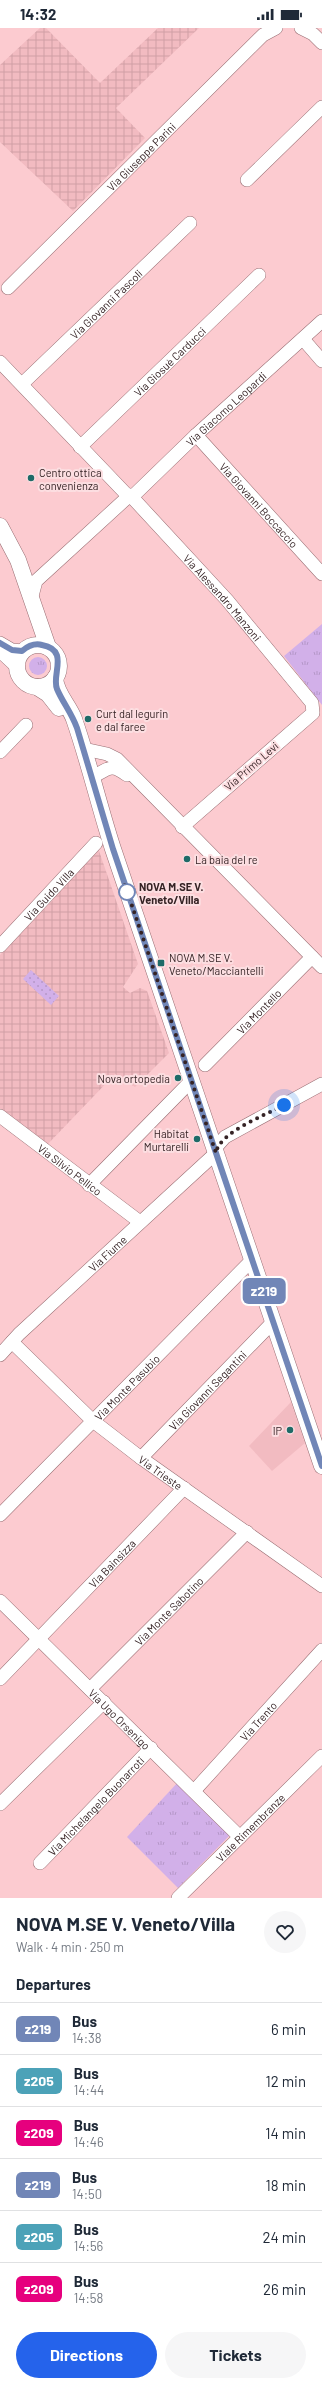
<!DOCTYPE html>
<html lang="en">
<head>
<meta charset="utf-8">
<style>
	body { margin:0; font-family:Barlow,sans-serif; background:#f6f6f7; color:#1f2937; height:100vh; display:flex; flex-direction:column; font-size:15px; white-space:nowrap }
	* { box-sizing:border-box; margin:0 }
	p { font-size:13px; color:#747a83 }
	.icon { flex:none; width:22px; height:22px; fill:none; stroke:currentColor; stroke-width:2; stroke-linecap:round; stroke-linejoin:round }
	.map { position:relative; height:1870px; overflow:hidden }
	.drawer { display:flex; flex-direction:column; background:#fff; flex:1 }
	.drawer>* { flex:none }
	.badge { padding:0 8px; border-radius:6px; font-size:14px; line-height:26px }
	.you { position:absolute; width:20px; height:20px; margin:-10px; border:3px solid #fff; border-radius:50%; background:#1a73e8; box-shadow:0 0 0 6px #1a73e833 }
	.map>.badge { position:absolute; translate:-50% -50%; box-shadow:0 0 0 2px #fff }
	h2 { padding:0 16px; font-size:15px; line-height:36px }
	.round { display:grid; place-items:center; flex:none; width:42px; height:42px; border-radius:21px; background:#f6f6f7 }
	.headline { display:flex; align-items:center; justify-content:space-between; height:68px; padding:0 16px }
	h1 { font-size:19px; font-weight:700; line-height:30px }
	.button { display:flex; gap:8px; margin-top:auto; padding:8px 16px }
	.button a { flex:1; height:46px; border-radius:24px; background:#2563eb; color:#fff; font-size:16px; font-weight:700; line-height:46px; text-align:center }
	.button a+a { background:#f6f6f7; color:#1f2937 }
	ul { padding:0; list-style:none }
	li { display:flex; align-items:center; gap:12px; height:52px; padding:0 16px; border-top:1px solid #e0e1e3 }
	li div { flex:1 }
	li b { display:block; font-size:15px }
	li em { font-style:normal }
	li .badge { min-width:44px; font-weight:700; text-align:center }
	.status { display:flex; justify-content:space-between; align-items:center; height:28px; padding:0 20px; background:#fff; direction:ltr }
	.status svg { height:11px; fill:currentColor }
	.map>svg:first-child { display:block }
	.built { fill:#f2bbc1 }
	.industrial { fill:url(#industrial-grid) }
	.grass { fill:url(#grass-tufts) }
	.garden { fill:url(#garden-dots) }
	.lines { fill:none; stroke-linecap:round; stroke-linejoin:round }
	.minor-casing { stroke:#996e73; stroke-width:14 }
	.major-casing { stroke:#996e73; stroke-width:17 }
	.minor { stroke:#fff; stroke-width:13 }
	.major { stroke:#fff; stroke-width:16 }
	.line-casing { stroke:#fff; stroke-width:9 }
	.line { stroke:#7186b7; stroke-width:6 }
	.walk { stroke:#352325; stroke-width:4; stroke-dasharray:0 7.2 }
	.poi-dot { fill:#1e6a67; stroke:#fcdee1; stroke-width:1.5 }
	.stop-dot { fill:#fff; stroke:#7186b7; stroke-width:2 }
	.labels { text-anchor:middle; dominant-baseline:central; stroke-width:4; stroke-linejoin:round; paint-order:stroke }
	.street-label { font-size:11px; fill:#352325; stroke:#fcdee1 }
	.poi-label { font-size:11px; fill:#352325; stroke:#fcdee1; text-anchor:start }
	.stop-label { font-size:11px; font-weight:bold; fill:#352325; stroke:#fcdee1; text-anchor:start }
</style>
</head>
<body>
<div class="status"><b>14:32</b><svg viewBox="0 0 49 12"><path d="M0 12V9h3v3zM5 12V6h3v6zM10 12V3h3v9zM15 12V0h3v12zM26 1h20v11H26zM47 4h2v5h-2z"/></svg></div>
<div class="map">
<svg width="322" height="1870" viewBox="0 0 322 1870">
	<defs>
		<pattern id="industrial-grid" width="8" height="8" patternUnits="userSpaceOnUse"><rect width="8" height="8" fill="#f2bbc1"/><path d="M0 4h8M4 0v8" fill="none" stroke="#d0a0a6"/></pattern>
		<pattern id="grass-tufts" width="24" height="20" patternUnits="userSpaceOnUse"><rect width="24" height="20" fill="#d2b0e9"/><path d="M3 7l-1-3M5 7V3M7 7l1-3M15 17l-1-3M17 17v-4M19 17l1-3" fill="none" stroke="#b597c8"/></pattern>
		<pattern id="garden-dots" width="8" height="8" patternUnits="userSpaceOnUse"><rect width="8" height="8" fill="#d2b0e9"/><path d="M2 2h.1M6 6h.1" fill="none" stroke="#b597c8" stroke-width="1.8" stroke-linecap="round"/></pattern>
	</defs>
	<rect width="100%" height="100%" fill="#fccbd0"/>
	<path class="built" d="M291 1374 305 1415 272 1443 249 1418Z"/>
	<g class="industrial">
		<path d="M40 0H46L100 55 158 0H199L116 80 145 110 73 183 0 114V37Z"/>
		<path d="M98 820 138 936 123 959 130 965 140 960 147 963 169 1025 135 1059 115 1046 46 1118 0 1081V927L53 872 51 869Z"/>
	</g>
	<g class="grass">
		<path d="M322 596V677L284 628Z"/>
		<circle cx="38" cy="638" r="9"/>
		<path d="M179 1753 231 1806 178 1860 127 1809Z"/>
	</g>
	<path class="garden" d="M31 942 59 968 51 977 23 951Z"/>
	<g class="lines">
		<g class="minor-casing">
			<g id="minor">
				<path d="M301 0 313 6 322 15"/>
				<path d="M247 152 322 79"/>
				<path id="s1" d="M8 260 263 7 276 0"/>
				<path d="M303 311 322 333"/>
				<path d="M0 334 128 468"/>
				<path id="s2" d="M22 356 190 195"/>
				<path id="s3" d="M196 407 322 546"/>
				<path id="s4" d="M80 419 259 247"/>
				<path id="s5" d="M132 469 196 407 322 293"/>
				<path id="s6" d="M32 568 36 553 130 467 227 572 312 675 313 685 182 799"/>
				<path d="M0 615 12 622 22 623"/>
				<path d="M0 623 17 639"/>
				<path d="M84 721 107 726 117 731 322 939"/>
				<path d="M0 724 26 697"/>
				<path d="M93 749C109 740 111 735 127 747"/>
				<path id="s7" d="M0 918 96 815"/>
				<path id="s8" d="M205 1037 312 929"/>
				<path id="s9" d="M0 1088 140 1194"/>
				<path d="M89 1157 192 1052"/>
				<path id="s10" d="M12 1314 93 1393 141 1430 322 1558"/>
				<path id="s11" d="M0 1327 19 1306 216 1125 217 1118 225 1109 322 1056"/>
				<path id="s12" d="M141 1430 274 1293"/>
				<path id="s13" d="M0 1487 253 1231"/>
				<path id="s14" d="M0 1573 240 1809"/>
				<path id="s15" d="M0 1651 184 1460"/>
				<path id="s16" d="M90 1661 247 1504"/>
				<path id="s17" d="M194 1763 322 1622"/>
				<path d="M0 1776 104 1674"/>
				<path id="s18" d="M40 1835 151 1720"/>
				<path id="s19" d="M178 1870 322 1728"/>
			</g>
		</g>
		<g class="major-casing">
			<g id="major">
				<path d="M0 498 18 532 48 619"/>
				<circle cx="38" cy="638" r="21"/>
				<path d="M55 650C56 666 69 677 74 691 89 734 99 778 113 821L322 1438"/>
				<path d="M37 659 48 666 59 680"/>
			</g>
		</g>
		<use href="#minor" class="minor"/>
		<use href="#major" class="major"/>
	</g>
	<g class="lines">
		<g class="line-casing">
			<path id="line" d="M0 615 12 622 22 623C28 618 35 615 42 617 70 622 51 647 57 661 63 675 71 684 77 700L113 821 322 1438"/>
		</g>
		<use href="#line" class="line"/>
		<path class="walk" d="M127 864 125 857 216 1125C219 1104 266 1087 284 1077"/>
	</g>
	<g class="poi-dot">
		<circle cx="31" cy="450" r="4"/>
		<circle cx="88" cy="691" r="4"/>
		<circle cx="187" cy="831" r="4"/>
		<rect x="157" y="931" width="8" height="8" rx="2"/>
		<circle cx="178" cy="1050" r="4"/>
		<circle cx="197" cy="1111" r="4"/>
		<circle cx="290" cy="1402" r="4"/>
	</g>
	<circle class="stop-dot" cx="127" cy="864" r="8"/>
	<g class="labels">
		<g class="street-label">
			<text stroke="none"><textPath href="#s1" startOffset="187">Via Giuseppe Parini</textPath></text>
			<text stroke="none"><textPath href="#s2" startOffset="116">Via Giovanni Pascoli</textPath></text>
			<text stroke="none"><textPath href="#s4" startOffset="124">Via Giosuè Carducci</textPath></text>
			<text stroke="none"><textPath href="#s5" startOffset="129">Via Giacomo Leopardi</textPath></text>
			<text stroke="none"><textPath href="#s3" startOffset="94">Via Giovanni Boccaccio</textPath></text>
			<text stroke="none"><textPath href="#s6" startOffset="281">Via Alessandro Manzoni</textPath></text>
			<text transform="translate(251 738) rotate(-41)">Via Primo Levi</text>
			<text stroke="none"><textPath href="#s7" startOffset="71">Via Guido Villa</textPath></text>
			<text stroke="none"><textPath href="#s8" startOffset="76">Via Montello</textPath></text>
			<text stroke="none"><textPath href="#s9" startOffset="88">Via Silvio Pellico</textPath></text>
			<text stroke="none"><textPath href="#s11" startOffset="148">Via Fiume</textPath></text>
			<text stroke="none"><textPath href="#s13" startOffset="180">Via Monte Pasubio</textPath></text>
			<text stroke="none"><textPath href="#s12" startOffset="95">Via Giovanni Segantini</textPath></text>
			<text stroke="none"><textPath href="#s10" startOffset="198">Via Trieste</textPath></text>
			<text stroke="none"><textPath href="#s15" startOffset="161">Via Bainsizza</textPath></text>
			<text stroke="none"><textPath href="#s16" startOffset="111">Via Monte Sabotino</textPath></text>
			<text stroke="none"><textPath href="#s14" startOffset="168">Via Ugo Orsenigo</textPath></text>
			<text stroke="none"><textPath href="#s17" startOffset="95">Via Trento</textPath></text>
			<text stroke="none"><textPath href="#s18" startOffset="80">Via Michelangelo Buonarroti</textPath></text>
			<text stroke="none"><textPath href="#s19" startOffset="101">Viale Rimembranze</textPath></text>
		</g>
		<g class="poi-label">
			<text x="39" y="444">Centro ottica<tspan x="39" dy="13">convenienza</tspan></text>
			<text x="96" y="685">Curt dal legurin<tspan x="96" dy="13">e dal faree</tspan></text>
			<text x="195" y="831">La baia del re</text>
			<text x="169" y="929">NOVA M.SE V.<tspan x="169" dy="13">Veneto/Macciantelli</tspan></text>
			<text x="170" y="1050" text-anchor="end">Nova ortopedia</text>
			<text x="189" y="1105" text-anchor="end">Habitat<tspan x="189" dy="13">Murtarelli</tspan></text>
			<text x="282" y="1402" text-anchor="end">IP</text>
		</g>
		<g class="stop-label">
			<text x="139" y="858">NOVA M.SE V.<tspan x="139" dy="13">Veneto/Villa</tspan></text>
		</g>
	</g>
</svg>
<div class="you" style="left:284px;top:1077px"></div>
<b class="badge" style="left:264px;top:1263px;background:#7186b7;color:#fff">z219</b>
</div>
<section class="drawer">
<div class="headline"><div><h1>NOVA M.SE V. Veneto/Villa</h1><p>Walk · 4 min · 250 m</p></div><a class="round"><svg class="icon" aria-label="heart" viewBox="0 0 24 24"><path d="M12 20l-8-8c-3-5 5-10 8-4 3-6 11-1 8 4z"/></svg></a></div>
<h2>Departures</h2>
<ul>
<li><span class="badge" style="background:#7186b7;color:#fff">z219</span><div><b>Bus</b><p>14:38</p></div><em>6 min</em></li>
<li><span class="badge" style="background:#4ca2b8;color:#fff">z205</span><div><b>Bus</b><p>14:44</p></div><em>12 min</em></li>
<li><span class="badge" style="background:#e6007e;color:#fff">z209</span><div><b>Bus</b><p>14:46</p></div><em>14 min</em></li>
<li><span class="badge" style="background:#7186b7;color:#fff">z219</span><div><b>Bus</b><p>14:50</p></div><em>18 min</em></li>
<li><span class="badge" style="background:#4ca2b8;color:#fff">z205</span><div><b>Bus</b><p>14:56</p></div><em>24 min</em></li>
<li><span class="badge" style="background:#e6007e;color:#fff">z209</span><div><b>Bus</b><p>14:58</p></div><em>26 min</em></li>
</ul>
<div class="button"><a>Directions</a><a>Tickets</a></div>
</section>
</body>
</html>
